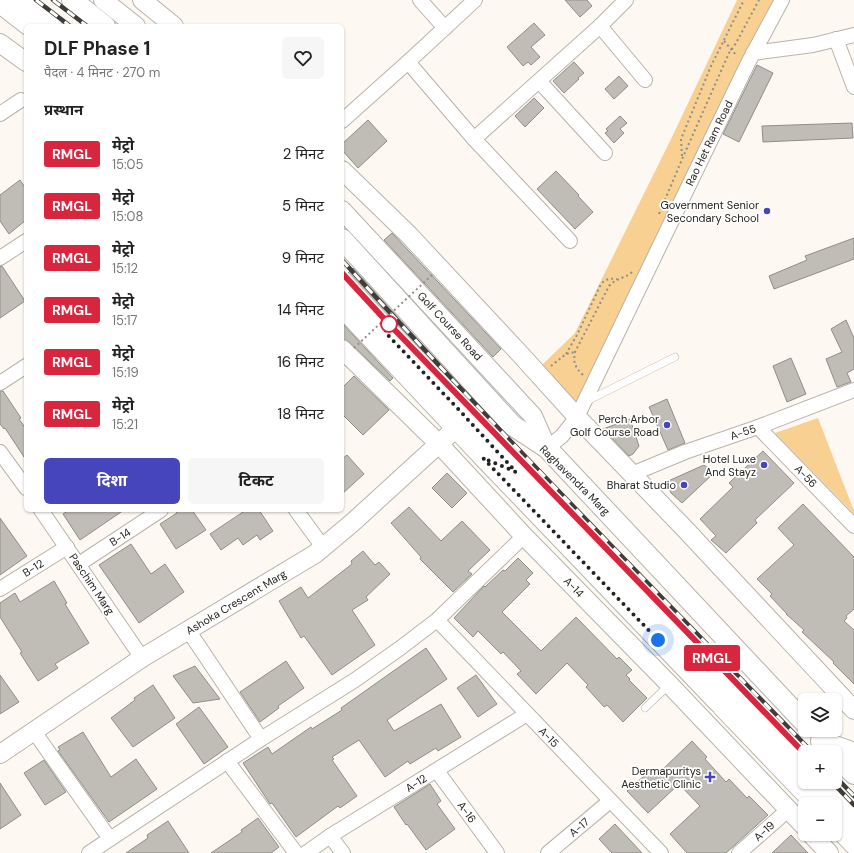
<!DOCTYPE html>
<html lang="hi">
<head>
<meta charset="utf-8">
<style>
	body { margin:0; font-family:"DM Sans","Noto Sans Devanagari",sans-serif; background:#f6f6f6; color:#222; height:100vh; display:flex; flex-direction:column; font-size:15px; white-space:nowrap }
	* { box-sizing:border-box; margin:0 }
	p { font-size:13px; color:#767676 }
	.icon { flex:none; width:22px; height:22px; fill:none; stroke:currentColor; stroke-width:2; stroke-linecap:round; stroke-linejoin:round }
	.map { position:relative; flex:1; overflow:hidden }
	.details { position:absolute; left:24px; top:24px; width:320px; height:488px; display:flex; flex-direction:column; background:#fff; border-radius:6px; box-shadow:0 1px 3px #0004 }
	.details>* { flex:none }
	.badge { padding:0 8px; border-radius:3px; font-size:14px; line-height:26px }
	.fabs { position:absolute; left:798px; top:693px; display:grid; gap:8px }
	.fabs a { display:grid; place-items:center; width:44px; height:44px; border-radius:6px; background:#fff; box-shadow:0 1px 3px #0004; font-size:20px }
	.you { position:absolute; width:20px; height:20px; margin:-10px; border:3px solid #fff; border-radius:50%; background:#1a73e8; box-shadow:0 0 0 6px #1a73e833 }
	.map>.badge { position:absolute; translate:-50% -50%; box-shadow:0 0 0 2px #fff }
	h2 { padding:0 20px; font-size:15px; line-height:36px }
	.round { display:grid; place-items:center; flex:none; width:42px; height:42px; border-radius:6px; background:#f6f6f6 }
	.summary { display:flex; align-items:center; justify-content:space-between; height:68px; padding:0 20px }
	h1 { font-size:19px; font-weight:700; line-height:30px }
	.button { display:flex; gap:8px; margin-top:auto; padding:8px 20px }
	.button a { flex:1; height:46px; border-radius:6px; background:#4745bb; color:#fff; font-size:16px; font-weight:700; line-height:46px; text-align:center }
	.button a+a { background:#f6f6f6; color:#222 }
	ul { padding:0; list-style:none }
	li { display:flex; align-items:center; gap:12px; height:52px; padding:0 20px }
	li div { flex:1 }
	li b { display:block; font-size:15px }
	li em { font-style:normal }
	li .badge { min-width:44px; font-weight:700; text-align:center }
	.map>svg:first-child { display:block }
	.green { fill:#f8d091 }
	.building { fill:#c0bcb6; stroke:#918d87 }
	.lines { fill:none; stroke-linecap:round; stroke-linejoin:round }
	.service-casing { stroke:#b7b3ad; stroke-width:8 }
	.minor-casing { stroke:#b7b3ad; stroke-width:16 }
	.tertiary-casing { stroke:#b7b3ad; stroke-width:20 }
	.secondary-casing { stroke:#b7b3ad; stroke-width:22 }
	.path { stroke:#908e89; stroke-width:2; stroke-dasharray:2 3; stroke-linecap:butt }
	.service { stroke:#fff; stroke-width:7 }
	.minor { stroke:#fff; stroke-width:14 }
	.tertiary { stroke:#fff; stroke-width:18 }
	.secondary { stroke:#fff; stroke-width:20 }
	.rail-casing { stroke:#3e3d39; stroke-width:4.5 }
	.rail { stroke:#fff; stroke-width:3; stroke-dasharray:9; stroke-linecap:butt }
	.path-bridge { stroke:#908e89; stroke-width:2; stroke-dasharray:2 3; stroke-linecap:butt }
	.line-casing { stroke:#fff; stroke-width:9 }
	.line { stroke:#d7263d; stroke-width:6 }
	.walk { stroke:#23221f; stroke-width:4; stroke-dasharray:0 7.2 }
	.poi-dot { fill:#4745bb; stroke:#fff; stroke-width:1.5 }
	.stop-dot { fill:#fff; stroke:#d7263d; stroke-width:2 }
	.labels { text-anchor:middle; dominant-baseline:central; stroke-width:3.5; stroke-linejoin:round; paint-order:stroke }
	.street-label { font-size:11px; fill:#23221f; stroke:#fff }
	.poi-label { font-size:11px; fill:#23221f; stroke:#fff; text-anchor:end }
</style>
</head>
<body>
<div class="map">
<svg width="854" height="853" viewBox="0 0 854 853">
	<rect width="100%" height="100%" fill="#fdf9f2"/>
	<g class="green">
		<path d="M737 0H773L743 60 576 409 542 365 575 333 671 139Z"/>
		<path d="M818 418 854 511V514L775 433Z"/>
	</g>
	<g class="building">
		<path d="M565 0H587L592 6 580 17Z"/>
		<path d="M534 23 545 35 531 47 540 57 531 65 528 62 523 66 507 47Z"/>
		<path d="M574 62 584 73 578 78 579 79 564 93 553 81Z"/>
		<path d="M757 65 773 73 739 142 723 134Z"/>
		<path d="M619 76 628 86 614 99 605 89Z"/>
		<path d="M534 98 544 108 525 127 515 116Z"/>
		<path d="M620 116 627 123 620 129 624 133 614 143 605 133 608 131 606 129Z"/>
		<path d="M368 120 387 141 358 168 342 150V144Z"/>
		<path d="M852 123 853 138 763 142 762 126Z"/>
		<path d="M556 171 579 195 578 196 593 212 575 229 537 189Z"/>
		<path d="M20 180 26 189V220L9 234 0 221V195Z"/>
		<path d="M392 233 501 349 493 357 384 240Z"/>
		<path d="M854 238V259L774 289 769 276 807 260 805 256Z"/>
		<path d="M0 266H2L25 301 0 318Z"/>
		<path d="M353 268 443 367 439 372 350 279 345 276Z"/>
		<path d="M846 320 854 338V369L847 373 851 382 837 387 826 359 842 352 831 329Z"/>
		<path d="M342 323 393 378 390 381 349 342 342 339Z"/>
		<path d="M791 358 806 394 787 402 773 366Z"/>
		<path d="M354 376 389 410 363 435 342 414V388Z"/>
		<path d="M0 391H3L21 418 19 419 26 429V460L5 428 4 429 0 424Z"/>
		<path d="M667 399 685 443 668 450 649 407Z"/>
		<path d="M630 419 639 446 633 454 629 456 603 429Z"/>
		<path d="M763 451 794 483 755 520 757 523 726 553 711 540 716 536 700 519 733 487 729 483Z"/>
		<path d="M347 455 364 474 342 494V459Z"/>
		<path d="M704 465 714 473 682 503 671 493 666 482Z"/>
		<path d="M447 473 467 493 452 508 432 488Z"/>
		<path d="M803 504 854 557V609L846 616 847 618 844 621 854 630V684L833 663 834 662 802 632 804 630 786 614H787L770 596 772 594 757 579 794 545 778 528Z"/>
		<path d="M409 507 441 541 462 521 490 550 468 571 472 574 453 592 420 559 421 557 391 523Z"/>
		<path d="M69 510H124L80 540 63 514Z"/>
		<path d="M175 510H192L206 530 176 549 160 524 177 513Z"/>
		<path d="M246 510H259L273 531 260 540 257 535 243 545 238 538 221 550 210 534Z"/>
		<path d="M0 518 27 556 0 575Z"/>
		<path d="M131 544 151 574 165 564 184 592 139 623 99 565Z"/>
		<path d="M363 551 375 565 379 562 390 574 366 597 368 600 352 610 375 645 332 675 304 636 301 638 279 601 301 587 308 598 352 564 351 561Z"/>
		<path d="M518 558 533 573 526 580 530 584 502 612 541 651 576 617 617 659 619 657 632 670 626 675 630 679 629 680 647 698 623 722 607 705 604 707 586 687 588 685 567 663 536 694 517 674 521 671 503 652 501 654 478 631 473 637 454 618 484 586 485 587 503 570 505 571Z"/>
		<path d="M54 581 67 603 65 604 89 643 55 664 58 668 38 681 20 653 22 652 0 617V603L15 593 20 602Z"/>
		<path d="M426 648 447 679 387 720 394 731 441 704 461 737 438 751 436 748 410 764 408 761 385 777 359 740 332 757 334 759 332 760 357 796 340 808 338 806 296 837 272 803 270 804 243 763 268 747 272 754 311 727 312 729 342 710 341 708Z"/>
		<path d="M286 661 304 688 278 706 279 708 260 722 240 692Z"/>
		<path d="M195 666 220 699 193 703 173 676Z"/>
		<path d="M0 675 19 702 0 714Z"/>
		<path d="M476 675 497 704 478 717 457 688Z"/>
		<path d="M153 685 175 718 133 747 111 718 135 700 134 698Z"/>
		<path d="M199 707 228 747 204 764 176 724Z"/>
		<path d="M83 732 111 777 136 759 157 789 109 822 58 751 60 750 58 747Z"/>
		<path d="M692 741 707 757 705 759 726 782 729 779 747 798 749 796 768 815 726 853H687L670 834 700 806 679 784 648 813 627 791 653 768 658 774Z"/>
		<path d="M44 760 66 792 45 805 24 773Z"/>
		<path d="M0 783 21 815 0 829Z"/>
		<path d="M430 784 441 801 437 804 455 829 426 850 407 824 406 825 394 807Z"/>
		<path d="M258 818 279 847 271 853H211L242 832 241 830Z"/>
		<path d="M168 821 189 853H126L148 838 147 835Z"/>
		<path d="M615 824 642 853H612L599 839Z"/>
		<path d="M791 835 808 853H772Z"/>
	</g>
	<g class="lines">
		<g class="service-casing">
			<g id="service">
				<path d="M587 401 675 357"/>
				<path d="M645 708 669 685"/>
			</g>
		</g>
		<g class="minor-casing">
			<g id="minor">
				<path d="M420 0 445 28"/>
				<path d="M600 26 645 80"/>
				<path d="M836 39 854 87"/>
				<path d="M753 53 813 45 854 35"/>
				<path d="M408 62 474 139 600 26 626 0"/>
				<path d="M539 81 605 153"/>
				<path d="M0 114 21 100"/>
				<path d="M342 121 408 62 475 0"/>
				<path d="M474 139 570 241"/>
				<path d="M0 258 26 241"/>
				<path d="M0 383 26 366"/>
				<path d="M758 427 854 526"/>
				<path d="M547 448 562 436 577 417 748 63 782 0"/>
				<path d="M0 452 26 488"/>
				<path d="M632 474 685 452 758 427 854 390"/>
				<path d="M41 510 142 658"/>
				<path d="M296 510 323 547"/>
				<path d="M79 564 161 510"/>
				<path d="M0 589 67 547"/>
				<path d="M437 620 661 853"/>
				<path d="M188 630 261 739"/>
				<path d="M33 730 110 839"/>
				<path d="M227 761 296 853"/>
				<path d="M437 771 497 853"/>
				<path d="M330 836 343 853"/>
				<path d="M89 853 261 739 355 680 399 649 437 620 524 536"/>
				<path d="M306 853 330 836 527 714"/>
				<path d="M548 853 610 801"/>
				<path d="M739 853 788 810"/>
			</g>
		</g>
		<g class="tertiary-casing">
			<g id="tertiary">
				<path d="M103 0 136 26"/>
				<path d="M142 0 174 26"/>
				<path d="M0 4 28 26"/>
				<path d="M0 43 26 62"/>
				<path d="M342 170 409 235 521 355 577 417 685 529 854 710"/>
				<path d="M342 210 533 416 547 448"/>
				<path d="M342 308 483 458 495 463"/>
				<path d="M342 349 439 444 524 536 669 684 805 827"/>
				<path d="M483 458 718 703"/>
				<path d="M0 754 142 658 315 554 352 523 455 429"/>
				<path d="M811 834 829 853"/>
			</g>
		</g>
		<g class="secondary-casing">
			<g id="secondary">
				<path d="M18 0 52 26"/>
				<path d="M72 0 105 26"/>
				<path d="M342 239 512 425 547 448 805 723"/>
				<path d="M342 287 460 411 573 535 701 666 805 770"/>
				<path d="M712 686 723 707 816 804"/>
				<path d="M821 741 854 753"/>
				<path d="M835 755 854 774"/>
				<path d="M817 782 854 820"/>
				<path d="M835 824 854 844"/>
			</g>
		</g>
		<g class="path">
			<path d="M724 41 737 56"/>
			<path d="M682 156 681 139 711 66 744 0"/>
			<path d="M659 214 683 157 729 53 736 43 759 0"/>
			<path d="M566 354 577 335 601 284C606 279 610 278 617 279"/>
			<path d="M551 366 566 354 575 352"/>
			<path d="M583 375C575 367 573 363 575 352L609 286C616 278 626 278 632 272"/>
		</g>
		<use href="#service" class="service"/>
		<use href="#minor" class="minor"/>
		<use href="#tertiary" class="tertiary"/>
		<use href="#secondary" class="secondary"/>
		<g class="rail-casing">
			<g id="rail">
				<path d="M36 0 70 26"/>
				<path d="M53 0 87 26"/>
				<path d="M342 260C494 428 654 589 812 752"/>
				<path d="M342 273 389 324 561 501"/>
				<path d="M680 625 805 754"/>
				<path d="M835 776 854 796"/>
				<path d="M832 782 854 805"/>
			</g>
		</g>
		<use href="#rail" class="rail"/>
		<path class="path-bridge" d="M354 348 433 274"/>
	</g>
	<g class="lines">
		<g class="line-casing">
			<path id="line" d="M342 273 389 324 805 754"/>
		</g>
		<use href="#line" class="line"/>
		<path class="walk" d="M389 324 385 332 460 411 516 472 483 458 658 640"/>
	</g>
	<g class="poi-dot">
		<circle cx="767" cy="211" r="4"/>
		<circle cx="667" cy="425" r="4"/>
		<circle cx="764" cy="465" r="4"/>
		<circle cx="684" cy="485" r="4"/>
		<path d="M708 771h4v4h4v4h-4v4h-4v-4h-4v-4h4z"/>
	</g>
	<circle class="stop-dot" cx="389" cy="324" r="8"/>
	<g class="labels">
		<g class="street-label">
			<text transform="translate(709 143) rotate(-64)">Rao Het Ram Road</text>
			<text transform="translate(450 326) rotate(47)">Golf Course Road</text>
			<text transform="translate(743 432) rotate(-19)">A-55</text>
			<text transform="translate(806 476) rotate(46)">A-56</text>
			<text transform="translate(575 480) rotate(45)">Raghavendra Marg</text>
			<text transform="translate(120 537) rotate(-33)">B-14</text>
			<text transform="translate(33 568) rotate(-32)">B-12</text>
			<text transform="translate(92 584) rotate(56)">Paschim Marg</text>
			<text transform="translate(574 587) rotate(46)">A-14</text>
			<text transform="translate(236 602) rotate(-31)">Ashoka Crescent Marg</text>
			<text transform="translate(549 737) rotate(46)">A-15</text>
			<text transform="translate(416 783) rotate(-32)">A-12</text>
			<text transform="translate(467 812) rotate(54)">A-16</text>
			<text transform="translate(579 827) rotate(-40)">A-17</text>
			<text transform="translate(764 831) rotate(-42)">A-19</text>
		</g>
		<g class="poi-label">
			<text x="759" y="205">Government Senior<tspan x="759" dy="13">Secondary School</tspan></text>
			<text x="659" y="419">Perch Arbor<tspan x="659" dy="13">Golf Course Road</tspan></text>
			<text x="756" y="459">Hotel Luxe<tspan x="756" dy="13">And Stayz</tspan></text>
			<text x="676" y="485">Bharat Studio</text>
			<text x="701" y="771">Dermapuritys<tspan x="701" dy="13">Aesthetic Clinic</tspan></text>
		</g>
	</g>
</svg>
<div class="fabs">
<a><svg class="icon" aria-label="layers" viewBox="0 0 24 24"><path d="M12 4l9 5-9 5-9-5zM3 14l9 5 9-5"/></svg></a>
<a>+</a>
<a>−</a>
</div>
<div class="you" style="left:658px;top:640px"></div>
<b class="badge" style="left:712px;top:658px;background:#d7263d;color:#fff">RMGL</b>
<section class="details">
<div class="summary"><div><h1>DLF Phase 1</h1><p>पैदल · 4 मिनट · 270 m</p></div><a class="round"><svg class="icon" aria-label="heart" viewBox="0 0 24 24"><path d="M12 20l-8-8c-3-5 5-10 8-4 3-6 11-1 8 4z"/></svg></a></div>
<h2>प्रस्थान</h2>
<ul>
<li><span class="badge" style="background:#d7263d;color:#fff">RMGL</span><div><b>मेट्रो</b><p>15:05</p></div><em>2 मिनट</em></li>
<li><span class="badge" style="background:#d7263d;color:#fff">RMGL</span><div><b>मेट्रो</b><p>15:08</p></div><em>5 मिनट</em></li>
<li><span class="badge" style="background:#d7263d;color:#fff">RMGL</span><div><b>मेट्रो</b><p>15:12</p></div><em>9 मिनट</em></li>
<li><span class="badge" style="background:#d7263d;color:#fff">RMGL</span><div><b>मेट्रो</b><p>15:17</p></div><em>14 मिनट</em></li>
<li><span class="badge" style="background:#d7263d;color:#fff">RMGL</span><div><b>मेट्रो</b><p>15:19</p></div><em>16 मिनट</em></li>
<li><span class="badge" style="background:#d7263d;color:#fff">RMGL</span><div><b>मेट्रो</b><p>15:21</p></div><em>18 मिनट</em></li>
</ul>
<div class="button"><a>दिशा</a><a>टिकट</a></div>
</section>
</div>
</body>
</html>
